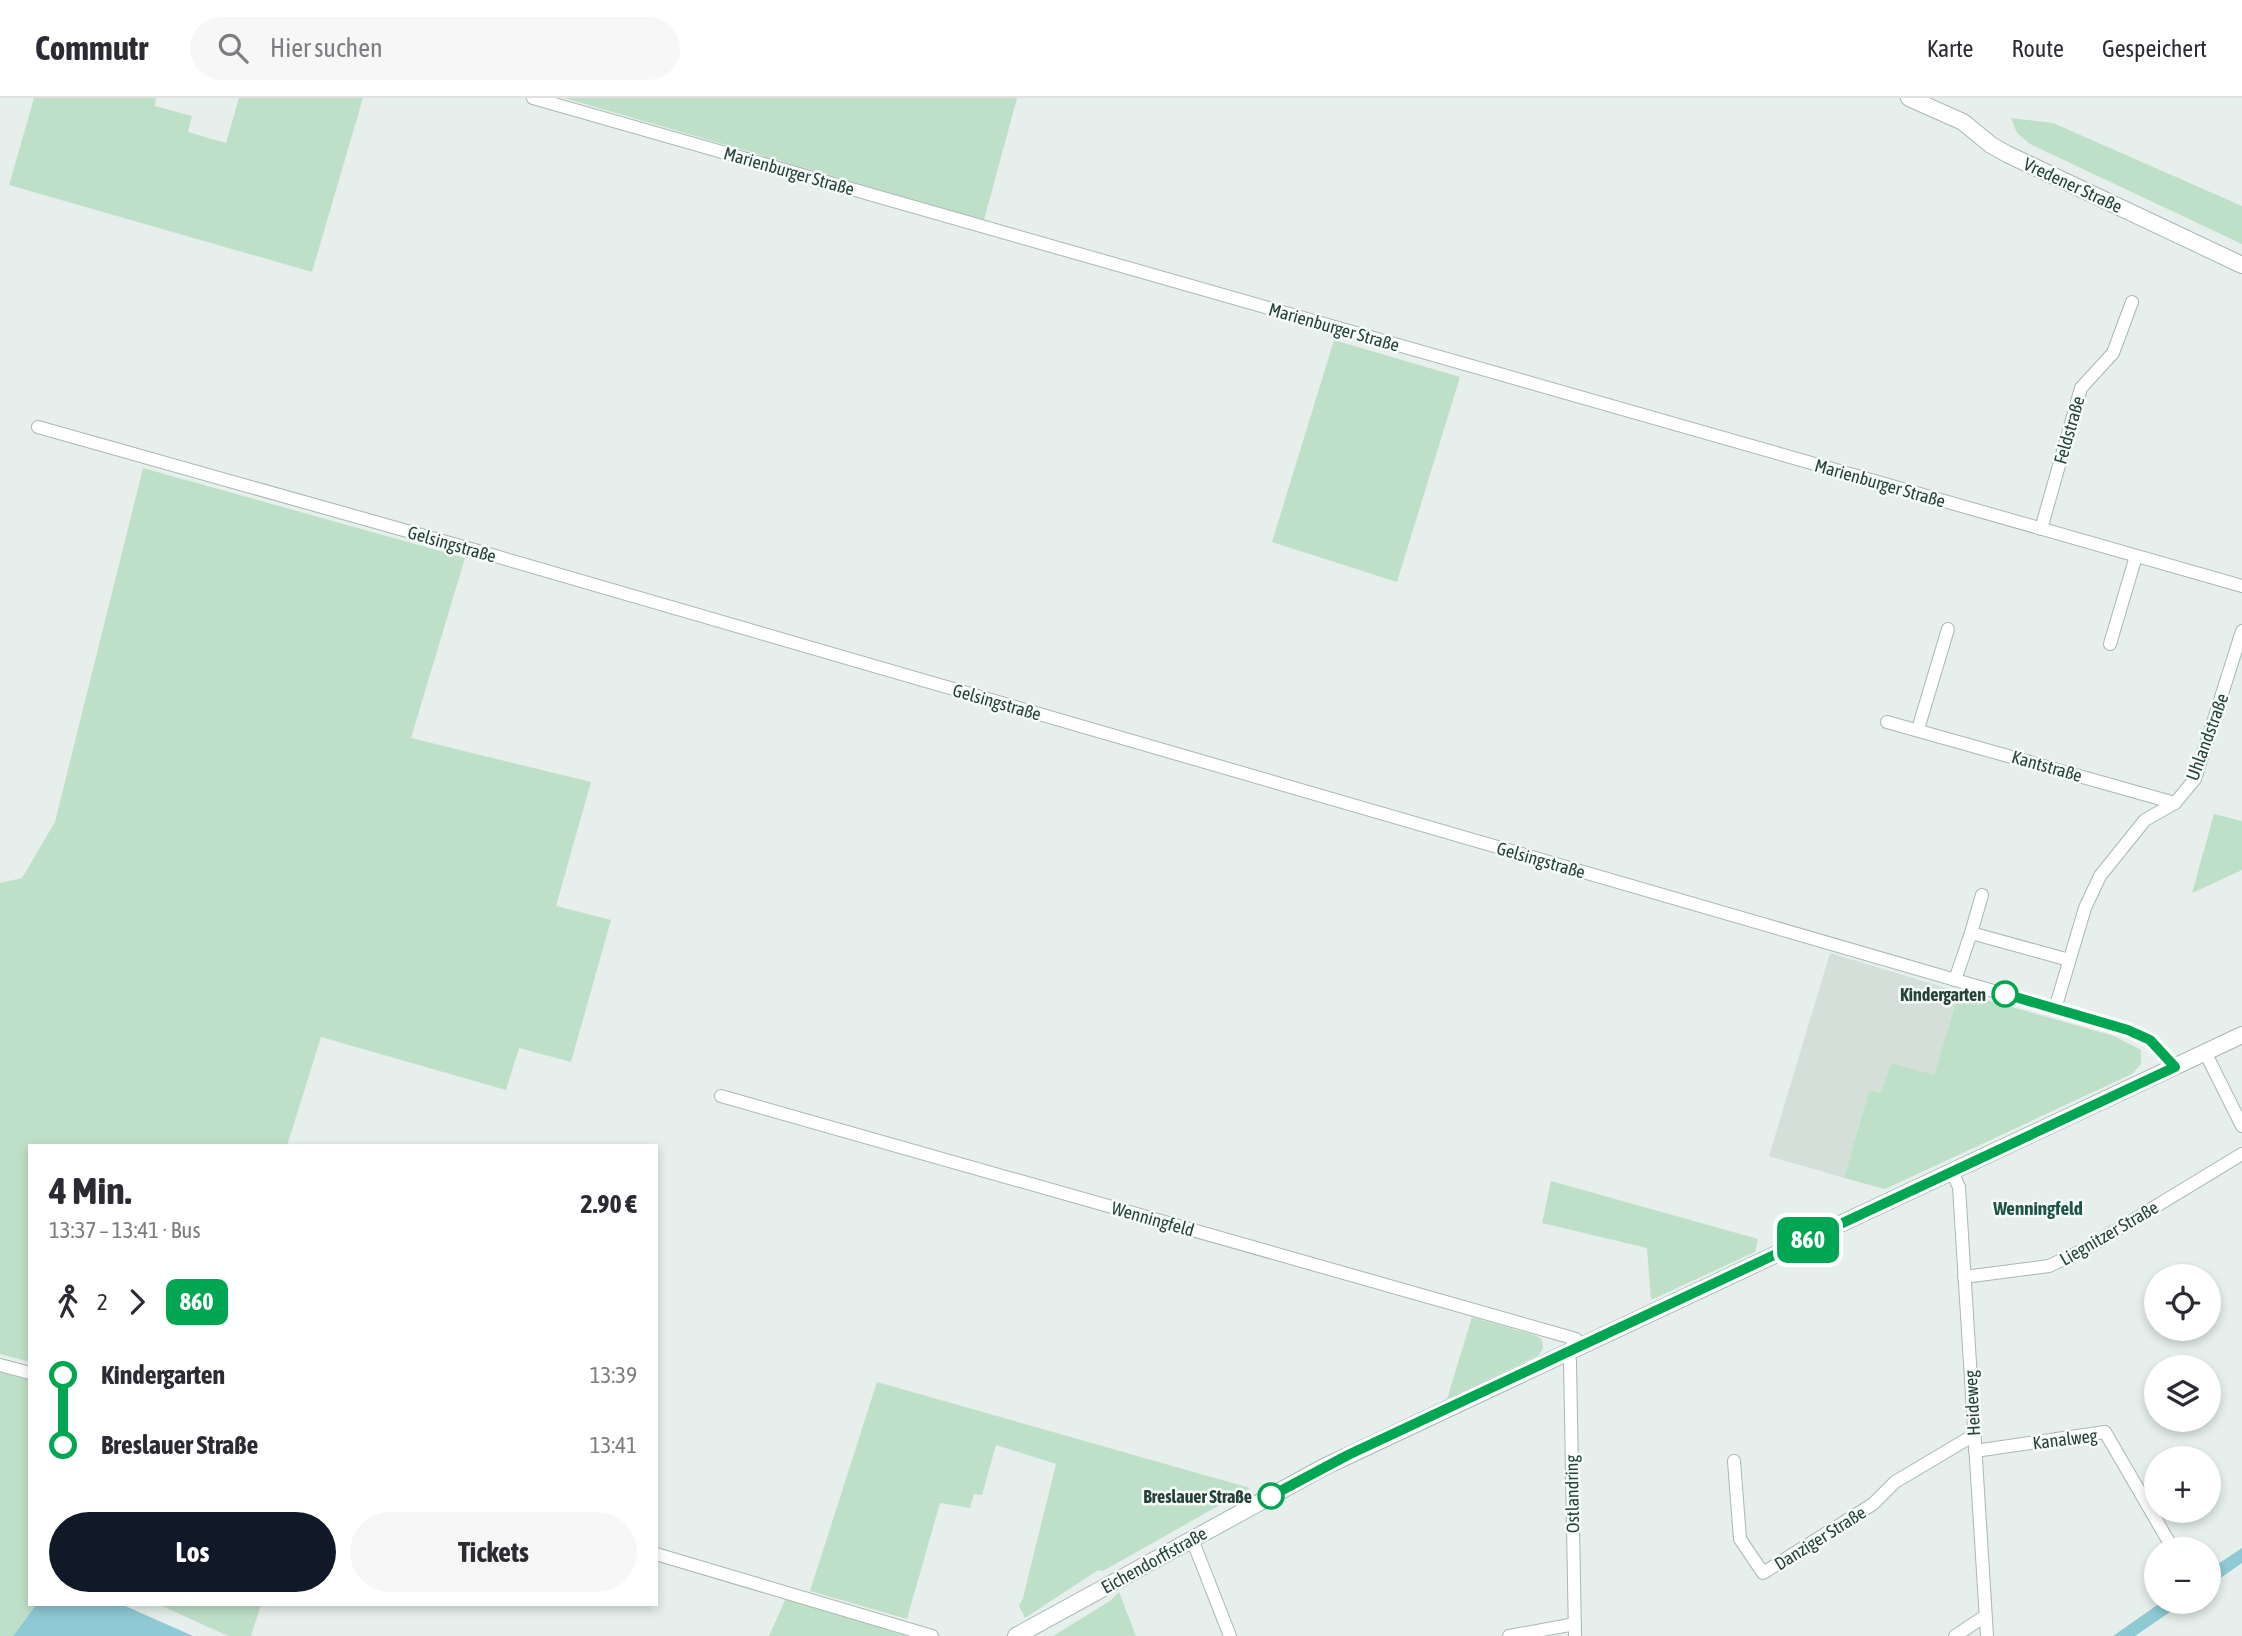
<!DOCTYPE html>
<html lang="de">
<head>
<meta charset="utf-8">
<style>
	body { margin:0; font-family:"Asap Condensed",sans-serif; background:#f7f7f7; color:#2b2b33; height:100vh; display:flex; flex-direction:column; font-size:26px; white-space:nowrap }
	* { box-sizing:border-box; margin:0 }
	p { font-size:23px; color:#7c7c81 }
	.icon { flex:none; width:38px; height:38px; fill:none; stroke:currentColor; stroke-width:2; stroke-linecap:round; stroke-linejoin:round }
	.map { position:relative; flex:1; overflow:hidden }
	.panel { position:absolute; left:28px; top:1046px; width:630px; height:462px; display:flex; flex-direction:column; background:#fff; border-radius:0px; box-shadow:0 4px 10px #0003 }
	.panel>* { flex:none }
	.badge { padding:0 14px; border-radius:10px; font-size:24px; line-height:46px }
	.controls { position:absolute; left:2144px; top:1166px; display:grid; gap:14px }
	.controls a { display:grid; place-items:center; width:77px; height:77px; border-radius:50%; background:#fff; box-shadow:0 4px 10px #0003; font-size:35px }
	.map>.badge { position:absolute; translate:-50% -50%; box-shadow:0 0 0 4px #fff }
	.legs { display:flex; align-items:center; gap:10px; height:77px; padding:0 21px; font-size:23px }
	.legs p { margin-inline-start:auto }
	.head { display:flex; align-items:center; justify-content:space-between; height:119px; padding:0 21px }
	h1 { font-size:38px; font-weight:700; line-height:52px }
	.cta { display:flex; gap:14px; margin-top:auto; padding:14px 21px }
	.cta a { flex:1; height:80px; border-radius:42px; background:#111827; color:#fff; font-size:28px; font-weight:700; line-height:80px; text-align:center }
	.cta a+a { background:#f7f7f7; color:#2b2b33 }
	ul { padding:0 21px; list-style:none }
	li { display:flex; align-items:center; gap:24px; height:70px; font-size:26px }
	li i { display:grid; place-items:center; width:10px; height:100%; margin:0 9px; background:currentColor }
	li i::after { content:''; width:18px; height:18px; margin:-9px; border:5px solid; border-radius:50%; background:#fff }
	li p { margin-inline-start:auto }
	li:first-child i { background:linear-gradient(#0000 50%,currentColor 0) }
	li:last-child i { background:linear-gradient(currentColor 50%,#0000 0) }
	header { display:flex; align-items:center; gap:42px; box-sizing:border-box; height:98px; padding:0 35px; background:#fff; border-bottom:2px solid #e1e1e2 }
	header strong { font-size:33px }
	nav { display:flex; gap:38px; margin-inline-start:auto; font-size:24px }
	.search { width:490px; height:63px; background:#f7f7f7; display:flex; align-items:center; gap:18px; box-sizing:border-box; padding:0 24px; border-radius:38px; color:#7c7c81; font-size:26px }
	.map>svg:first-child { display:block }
	.built { fill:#d4dfda }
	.green { fill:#bfe0c8 }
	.water { fill:#8ec9d4 }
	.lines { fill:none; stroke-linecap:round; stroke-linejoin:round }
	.minor-casing { stroke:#a8b8b2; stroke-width:14 }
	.tertiary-casing { stroke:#a8b8b2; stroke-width:18 }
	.minor { stroke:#fff; stroke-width:12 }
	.tertiary { stroke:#fff; stroke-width:16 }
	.line-1-casing { stroke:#fff; stroke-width:16 }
	.line-1 { stroke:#00a651; stroke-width:10 }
	.stop-1-dot { fill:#fff; stroke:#00a651; stroke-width:3.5 }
	.labels { text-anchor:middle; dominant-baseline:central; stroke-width:5; stroke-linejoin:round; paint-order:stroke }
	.street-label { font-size:18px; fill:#24423a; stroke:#f7fbf9 }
	.stop-label { font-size:18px; font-weight:bold; fill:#24423a; stroke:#f7fbf9; text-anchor:end }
	.neighbourhood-label { font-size:19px; font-weight:bold; fill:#1f5548; stroke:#f7fbf9 }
</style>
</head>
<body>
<header>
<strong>Commutr</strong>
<div class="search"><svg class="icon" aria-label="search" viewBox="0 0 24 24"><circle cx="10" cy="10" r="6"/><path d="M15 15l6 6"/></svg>Hier suchen</div>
<nav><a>Karte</a><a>Route</a><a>Gespeichert</a></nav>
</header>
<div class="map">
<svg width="2242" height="1538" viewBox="0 0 2242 1538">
	<rect width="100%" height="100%" fill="#e6efeb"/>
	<path class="built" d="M1830 855 1959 894 1934 977 1881 995 1869 992 1844 1080 1769 1058Z"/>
	<g class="green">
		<path d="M34 0H156L155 8 192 18 188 34 226 45 239 0H363L312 174 9 87Z"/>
		<path d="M564 0H1017L984 122Z"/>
		<path d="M2011 20 2053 25 2242 108V146L2030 46 2017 35Z"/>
		<path d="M1334 242 1460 279 1397 484 1272 444Z"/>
		<path d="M143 370 465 460 411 640 591 684 556 808 611 822 571 964 519 950 506 992 321 939 287 1048H30V1264L0 1256V785L22 780 55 724Z"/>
		<path d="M2214 716 2242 723V772L2192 795Z"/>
		<path d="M1959 894 2114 938 2141 952V966L2132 976 1885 1091 1844 1080 1869 992 1881 995 1891 965 1934 977Z"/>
		<path d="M1551 1083 1758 1141 1755 1154 1651 1202 1647 1150 1542 1125Z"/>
		<path d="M1472 1219 1537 1238 1542 1242 1543 1250 1539 1257 1447 1301Z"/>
		<path d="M0 1274 30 1282V1507H36L13 1538H0Z"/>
		<path d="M877 1284 1250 1390 1103 1473 1098 1472 1025 1520 1019 1508 1023 1500 1056 1366 996 1347 982 1397 974 1396 970 1410 940 1405 907 1521 810 1493Z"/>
		<path d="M1119 1494 1136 1538H1053L1110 1503Z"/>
		<path d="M786 1500 906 1538H769Z"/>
		<path d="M160 1507H261L251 1538H228Z"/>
	</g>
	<g class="water">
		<path d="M2242 1450V1465L2209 1488V1472Z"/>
		<path d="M2163 1503H2186L2135 1538H2113Z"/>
		<path d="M36 1507H123L193 1538H13Z"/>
	</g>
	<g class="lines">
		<g class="minor-casing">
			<g id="minor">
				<path d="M533 0 2242 488"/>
				<path d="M38 329 471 451 2128 932 2150 941 2175 969"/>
				<path d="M2041 431 2081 290 2113 255 2132 204"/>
				<path d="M2110 546 2136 458"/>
				<path d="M1887 624 2175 705"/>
				<path d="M1918 631 1948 531"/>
				<path d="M1971 835 1982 797"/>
				<path d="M1955 882 1971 835 2069 862"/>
				<path d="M2055 911 2085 810 2100 778 2145 722 2175 705 2195 681 2242 533"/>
				<path d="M2205 954 2242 1028"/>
				<path d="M721 998 1576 1241 1580 1249"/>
				<path d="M1952 1074 1959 1089 1987 1538"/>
				<path d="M1964 1179 2049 1168 2087 1150 2242 1056"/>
				<path d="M1567 1255 1570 1263 1575 1538"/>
				<path d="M0 1267 30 1275"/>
				<path d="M1975 1353 2105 1334 2173 1451"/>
				<path d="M1734 1363 1740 1441 1763 1475 1873 1406 1895 1384 1974 1337"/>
				<path d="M1192 1441 1230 1538"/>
				<path d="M656 1456 932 1538"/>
				<path d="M1509 1538 1575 1526"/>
				<path d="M1955 1538 1985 1518"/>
			</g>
		</g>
		<g class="tertiary-casing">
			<g id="tertiary">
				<path d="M1909 0 1963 24 1991 47 2007 56 2242 167"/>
				<path d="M1016 1538 1324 1369 2242 937"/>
			</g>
		</g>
		<use href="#minor" class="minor"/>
		<use href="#tertiary" class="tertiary"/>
	</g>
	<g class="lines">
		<g class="line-1-casing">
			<path id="line-1" d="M1271 1398 1348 1357 2175 969 2150 942 2128 932 2005 896"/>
		</g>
		<use href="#line-1" class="line-1"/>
	</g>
	<g class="stop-1-dot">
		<circle cx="2005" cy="896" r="12"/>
		<circle cx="1271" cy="1398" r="12"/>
	</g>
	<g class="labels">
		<g class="street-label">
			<text transform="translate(789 73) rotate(16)">Marienburger Straße</text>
			<text transform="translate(2073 87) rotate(25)">Vredener Straße</text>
			<text transform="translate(1334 229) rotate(16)">Marienburger Straße</text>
			<text transform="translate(2069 332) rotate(-74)">Feldstraße</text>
			<text transform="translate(1880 385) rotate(16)">Marienburger Straße</text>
			<text transform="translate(452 446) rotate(16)">Gelsingstraße</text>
			<text transform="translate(997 604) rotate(16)">Gelsingstraße</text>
			<text transform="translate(2207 639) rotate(-70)">Uhlandstraße</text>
			<text transform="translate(2047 668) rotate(16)">Kantstraße</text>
			<text transform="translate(1541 762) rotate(16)">Gelsingstraße</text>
			<text transform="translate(1153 1121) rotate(16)">Wenningfeld</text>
			<text transform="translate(2109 1135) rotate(-30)">Liegnitzer Straße</text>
			<text transform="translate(1972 1305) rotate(-93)">Heideweg</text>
			<text transform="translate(2065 1341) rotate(-7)">Kanalweg</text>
			<text transform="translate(1572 1396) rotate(-91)">Ostlandring</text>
			<text transform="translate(1820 1440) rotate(-32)">Danziger Straße</text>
			<text transform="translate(1154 1462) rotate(-29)">Eichendorffstraße</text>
		</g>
		<g class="stop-label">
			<text x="1986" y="896">Kindergarten</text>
			<text x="1252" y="1398">Breslauer Straße</text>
		</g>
		<g class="neighbourhood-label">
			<text x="2038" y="1110">Wenningfeld</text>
		</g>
	</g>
</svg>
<div class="controls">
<a><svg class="icon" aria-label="locate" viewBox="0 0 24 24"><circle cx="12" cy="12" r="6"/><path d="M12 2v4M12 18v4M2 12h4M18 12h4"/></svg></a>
<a><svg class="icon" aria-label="layers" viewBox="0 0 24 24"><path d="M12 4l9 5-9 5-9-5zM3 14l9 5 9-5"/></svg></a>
<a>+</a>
<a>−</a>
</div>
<b class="badge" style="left:1808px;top:1142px;background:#00a651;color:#fff">860</b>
<section class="panel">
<div class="head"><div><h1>4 Min.</h1><p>13:37 – 13:41 · Bus</p></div><b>2.90 €</b></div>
<div class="legs"><svg class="icon" aria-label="walk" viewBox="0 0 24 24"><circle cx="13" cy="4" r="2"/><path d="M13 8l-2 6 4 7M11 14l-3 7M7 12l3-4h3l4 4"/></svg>2<svg class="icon" aria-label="forward" viewBox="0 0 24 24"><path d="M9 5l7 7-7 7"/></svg><b class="badge" style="background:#00a651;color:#fff">860</b></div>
<ul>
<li><i style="color:#00a651"></i><b>Kindergarten</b><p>13:39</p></li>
<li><i style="color:#00a651"></i><b>Breslauer Straße</b><p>13:41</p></li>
</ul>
<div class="cta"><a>Los</a><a>Tickets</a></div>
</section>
</div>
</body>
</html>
